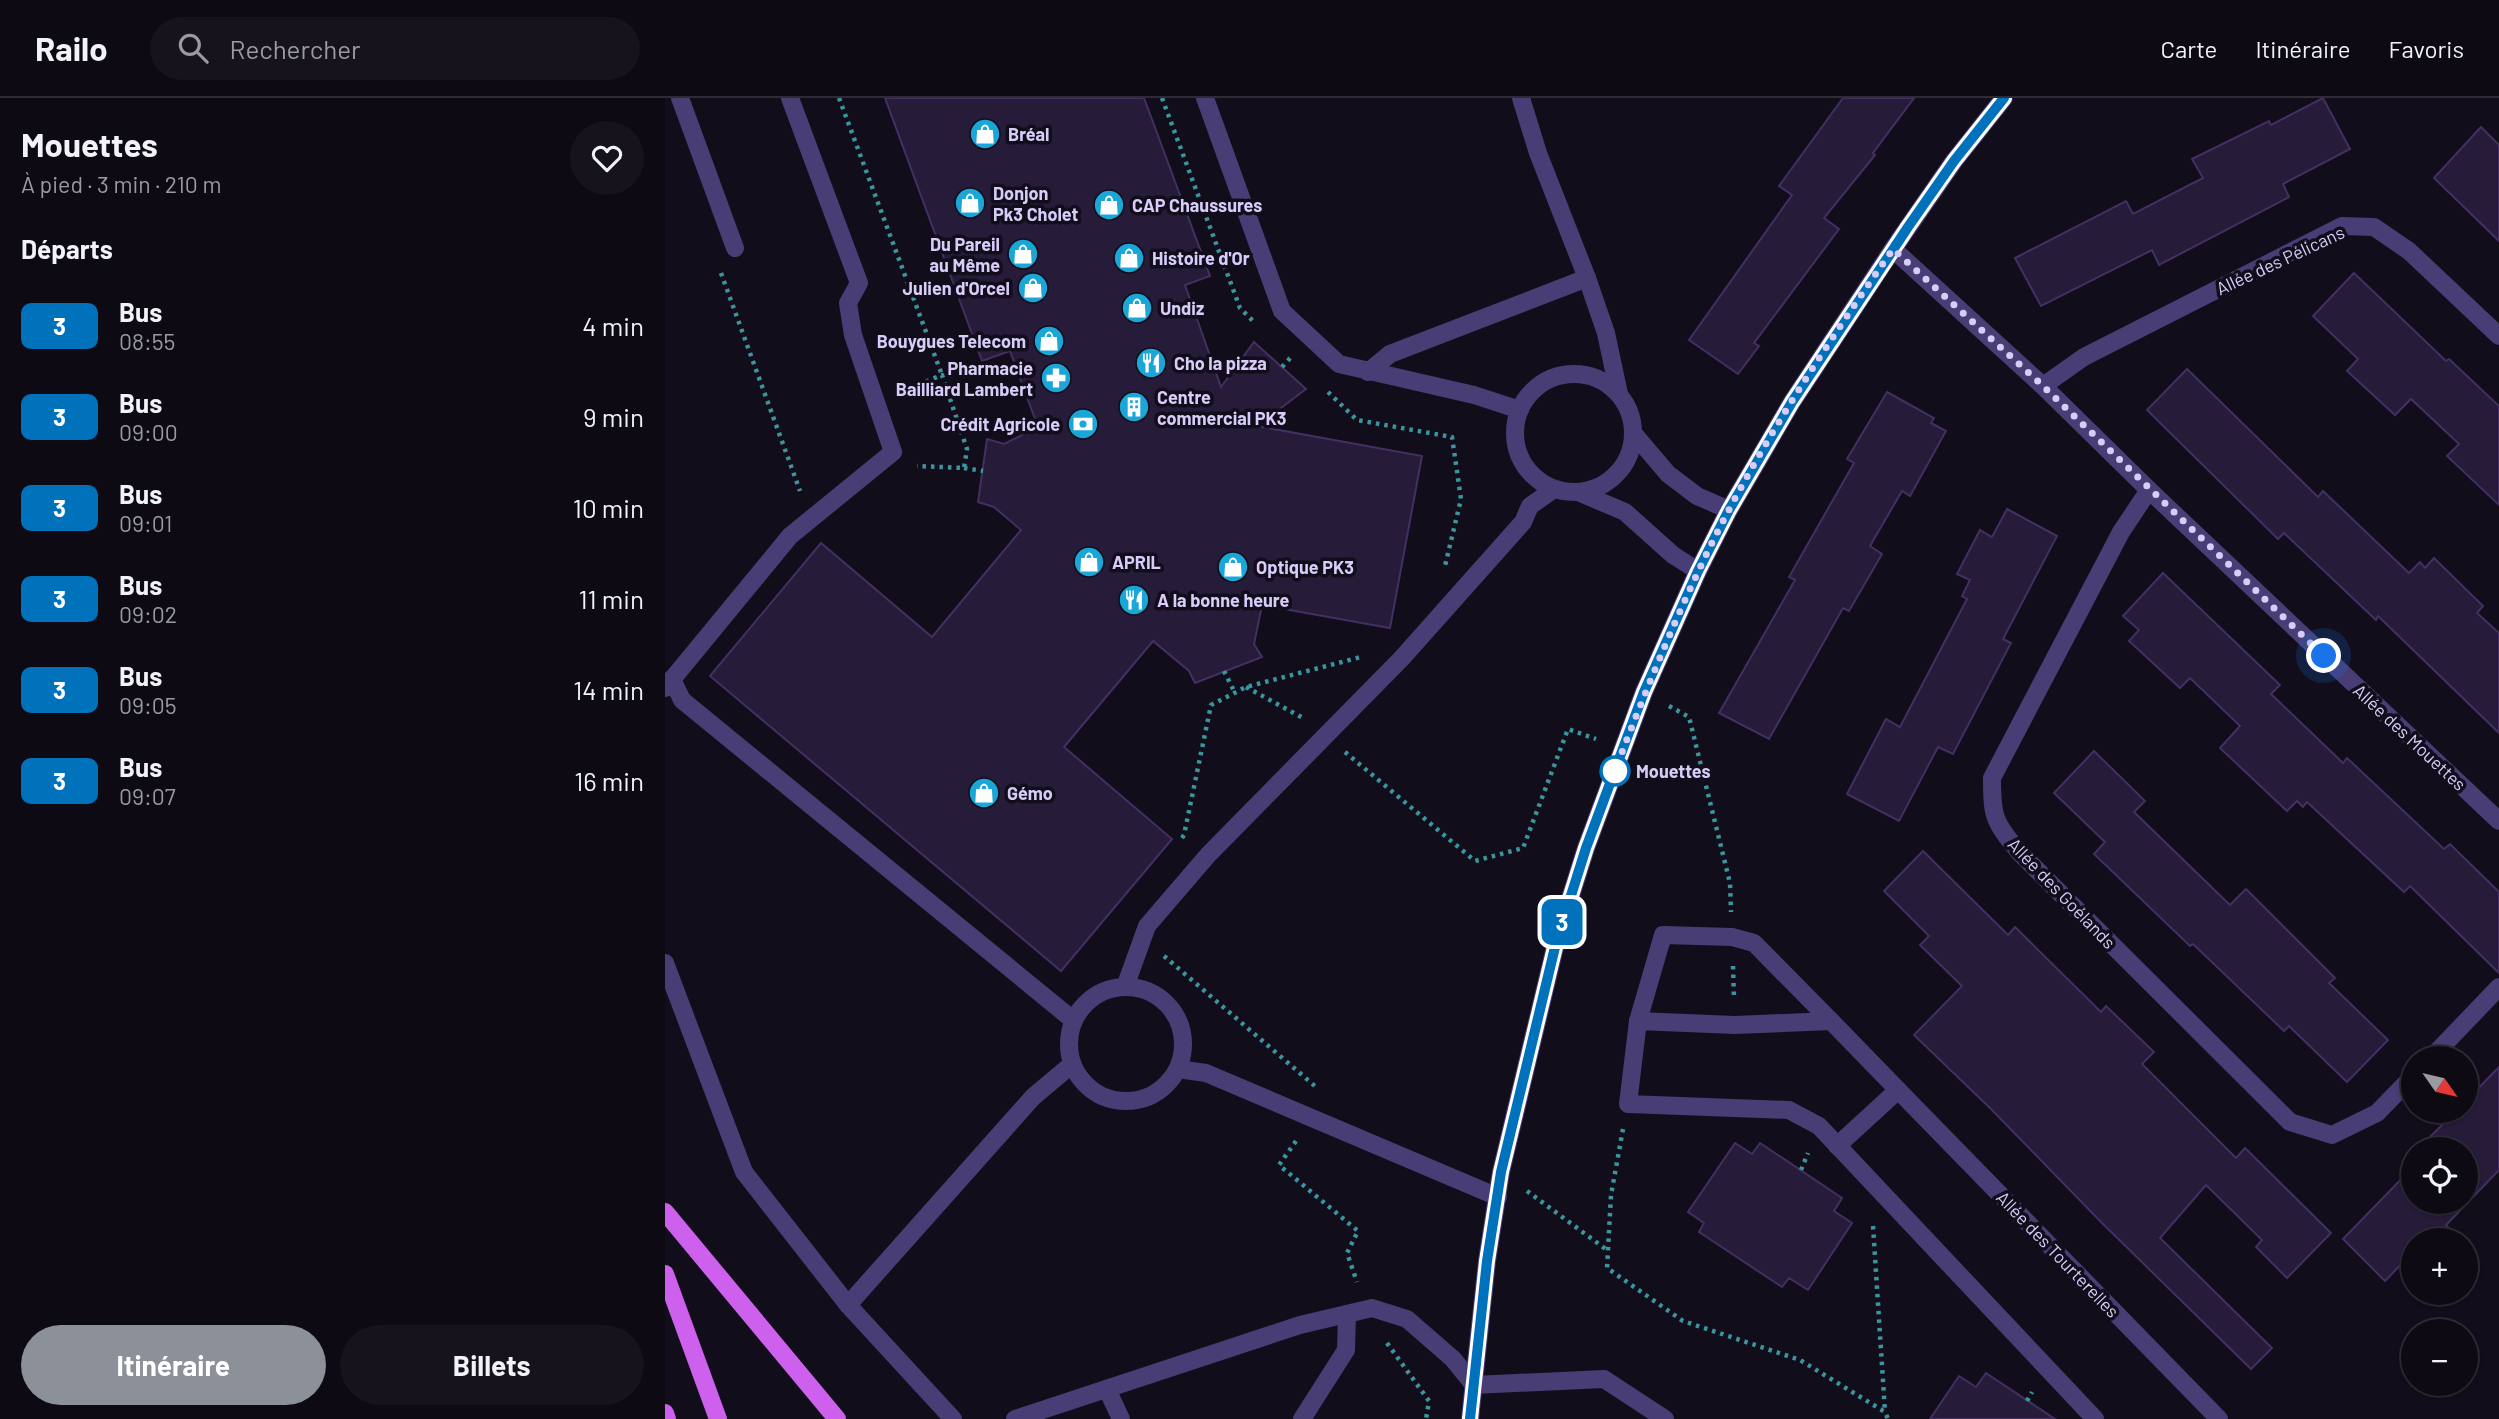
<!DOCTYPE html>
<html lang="fr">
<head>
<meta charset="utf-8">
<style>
	body { margin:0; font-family:Barlow,sans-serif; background:#16131d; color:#f1f3f6; height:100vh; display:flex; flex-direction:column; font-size:26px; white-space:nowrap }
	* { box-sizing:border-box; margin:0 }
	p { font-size:23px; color:#9a9aa0 }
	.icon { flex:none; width:38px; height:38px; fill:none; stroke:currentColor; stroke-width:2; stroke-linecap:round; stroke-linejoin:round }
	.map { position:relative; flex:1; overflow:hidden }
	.drawer { display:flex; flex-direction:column; background:#0d0a14; width:665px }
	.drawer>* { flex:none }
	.badge { padding:0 14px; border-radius:10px; font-size:24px; line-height:46px }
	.needle { width:46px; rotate:124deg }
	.buttons { position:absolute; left:1736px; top:948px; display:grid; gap:14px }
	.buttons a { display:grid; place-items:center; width:77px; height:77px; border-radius:50%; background:#0d0a14; box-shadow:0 2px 5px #0004,0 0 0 2px #2d2b34; font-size:35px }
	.you { position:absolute; width:35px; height:35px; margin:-18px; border:5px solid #fff; border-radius:50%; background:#1a73e8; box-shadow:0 0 0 10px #1a73e833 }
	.map>.badge { position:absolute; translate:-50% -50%; box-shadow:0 0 0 4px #fff }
	h2 { padding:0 21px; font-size:26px; line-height:63px }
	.round { display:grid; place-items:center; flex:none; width:74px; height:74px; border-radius:37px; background:#16131d }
	.overview { display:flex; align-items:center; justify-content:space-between; height:119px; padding:0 21px }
	h1 { font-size:33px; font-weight:700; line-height:52px }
	.primary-button { display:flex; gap:14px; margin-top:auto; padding:14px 21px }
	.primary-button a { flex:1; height:80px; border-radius:42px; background:#8c9099; color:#fff; font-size:28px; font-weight:700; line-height:80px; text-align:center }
	.primary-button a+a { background:#16131d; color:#f1f3f6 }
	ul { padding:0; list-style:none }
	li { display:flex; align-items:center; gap:21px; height:91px; padding:0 21px }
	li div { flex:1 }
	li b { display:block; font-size:26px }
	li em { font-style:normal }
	li .badge { min-width:77px; font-weight:700; text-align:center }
	header { display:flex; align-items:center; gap:42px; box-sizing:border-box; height:98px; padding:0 35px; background:#0d0a14; border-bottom:2px solid #2d2b34 }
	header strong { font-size:33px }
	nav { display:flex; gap:38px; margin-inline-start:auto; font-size:24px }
	.search { width:490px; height:63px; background:#16131d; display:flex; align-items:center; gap:18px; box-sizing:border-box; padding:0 24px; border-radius:38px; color:#9a9aa0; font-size:26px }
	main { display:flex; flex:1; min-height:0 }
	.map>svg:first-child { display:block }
	.building { fill:#261b39; stroke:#423062; stroke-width:2 }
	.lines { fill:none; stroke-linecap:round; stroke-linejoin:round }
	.path { stroke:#3a959f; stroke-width:4.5; stroke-dasharray:3.5 5; stroke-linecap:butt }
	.service { stroke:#483d74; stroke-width:18 }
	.minor { stroke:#483d74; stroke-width:18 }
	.tertiary { stroke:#483d74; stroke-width:18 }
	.primary { stroke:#cd60ec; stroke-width:18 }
	.line-casing { stroke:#fff; stroke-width:16 }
	.line { stroke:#0071bb; stroke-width:10 }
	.walk { stroke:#d8ccf9; stroke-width:7; stroke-dasharray:0 12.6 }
	.stop-dot { fill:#fff; stroke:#0071bb; stroke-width:3.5 }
	.labels { text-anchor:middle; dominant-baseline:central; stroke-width:7; stroke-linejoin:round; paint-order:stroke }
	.poi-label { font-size:18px; font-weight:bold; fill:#d8ccf9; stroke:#110d1a; text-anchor:start }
	.street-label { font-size:18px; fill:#d8ccf9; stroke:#110d1a }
	.stop-label { font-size:18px; font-weight:bold; fill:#d8ccf9; stroke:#110d1a; text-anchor:start }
</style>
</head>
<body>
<header>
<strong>Railo</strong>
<div class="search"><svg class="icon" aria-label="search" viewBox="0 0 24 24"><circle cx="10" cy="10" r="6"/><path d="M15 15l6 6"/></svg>Rechercher</div>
<nav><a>Carte</a><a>Itinéraire</a><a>Favoris</a></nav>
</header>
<main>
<section class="drawer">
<div class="overview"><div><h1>Mouettes</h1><p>À pied · 3 min · 210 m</p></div><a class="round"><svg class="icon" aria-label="heart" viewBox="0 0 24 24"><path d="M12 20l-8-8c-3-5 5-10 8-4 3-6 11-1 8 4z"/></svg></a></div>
<h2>Départs</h2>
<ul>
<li><span class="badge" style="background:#0071bb;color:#fff">3</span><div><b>Bus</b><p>08:55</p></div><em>4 min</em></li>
<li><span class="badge" style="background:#0071bb;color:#fff">3</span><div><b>Bus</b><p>09:00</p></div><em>9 min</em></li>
<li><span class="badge" style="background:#0071bb;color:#fff">3</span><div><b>Bus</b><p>09:01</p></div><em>10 min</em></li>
<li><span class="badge" style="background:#0071bb;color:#fff">3</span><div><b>Bus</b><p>09:02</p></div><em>11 min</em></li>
<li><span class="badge" style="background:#0071bb;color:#fff">3</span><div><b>Bus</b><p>09:05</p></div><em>14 min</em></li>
<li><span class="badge" style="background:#0071bb;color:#fff">3</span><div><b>Bus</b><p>09:07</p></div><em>16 min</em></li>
</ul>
<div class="primary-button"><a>Itinéraire</a><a>Billets</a></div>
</section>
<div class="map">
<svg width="1834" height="1321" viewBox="0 0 1834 1321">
	<rect width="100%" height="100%" fill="#110d1a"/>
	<g class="building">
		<path d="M220 0H479L545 178 520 187 556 289 589 244 641 291 592 328 757 358 725 530 597 507 589 546 597 559 530 585 524 573 488 543 399 649 507 741 396 873 45 578 156 445 267 539 356 432 329 409 313 404 322 341 339 346 373 329 345 253 317 263Z"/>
		<path d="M1178 0H1249L1208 55 1210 57 1159 120 1174 131 1089 245 1094 248 1073 276 1024 242 1127 97 1114 88Z"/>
		<path d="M1658 0 1685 51 1618 86 1624 99 1494 167 1487 152 1376 208 1350 160 1461 103 1468 116 1538 80 1527 61 1604 23 1606 27Z"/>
		<path d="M1816 29 1834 47V143L1769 80Z"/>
		<path d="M1689 175 1781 263 1784 261 1834 308V407L1782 358 1794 346 1746 301 1730 317 1682 273 1693 261 1648 218Z"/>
		<path d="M1522 271 1653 399 1658 393 1744 475 1755 464 1760 470 1769 460 1818 508 1812 515 1834 535V635L1713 518 1711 522 1619 435 1613 441 1482 312Z"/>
		<path d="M1222 294 1269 320 1266 325 1281 333 1245 398 1237 393 1205 448 1217 456 1184 513 1178 510 1104 641 1054 615 1130 482 1124 479 1189 365 1182 361Z"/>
		<path d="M1342 411 1392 438 1338 541 1346 545 1288 656 1273 649 1234 723 1182 696 1221 621 1235 629 1302 501 1297 498 1305 482 1292 476 1315 432 1327 439Z"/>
		<path d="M1498 475 1615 587 1606 596 1678 665 1682 660 1779 751 1785 746 1834 794V875L1745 788 1739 794 1642 704 1638 709 1632 703 1622 713 1555 650 1575 628 1525 580 1515 590 1464 543 1474 532 1458 518Z"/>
		<path d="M1429 653 1480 703 1469 714 1565 807 1581 791 1670 880 1664 885 1723 942 1682 984 1624 928 1619 933 1528 846 1525 848 1429 756 1440 744 1389 695Z"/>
		<path d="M1258 753 1343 837 1350 829 1436 914 1441 908 1489 954 1477 966 1571 1060 1580 1050 1666 1135 1622 1180 1591 1149 1597 1142 1541 1087 1495 1140 1607 1250 1586 1271 1437 1125 1326 1011 1249 937 1297 888 1255 847 1264 838 1219 793Z"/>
		<path d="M1834 969V1072L1781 1127 1796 1143H1748V1154L1720 1183 1678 1141 1748 1069V1104H1801V1052H1766L1759 1045 1791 1013H1801V1003Z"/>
		<path d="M1070 1045 1087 1056 1095 1045 1177 1100 1169 1113 1187 1125 1143 1192 1124 1180 1117 1189 1034 1134 1039 1125 1023 1114Z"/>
		<path d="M1321 1275 1390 1321H1265L1294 1278 1311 1289Z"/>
	</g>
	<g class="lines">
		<g class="path">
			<path d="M174 0 277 277"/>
			<path d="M497 0 575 210 588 223"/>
			<path d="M56 175 135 393"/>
			<path d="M617 269 627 258"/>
			<path d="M237 293 277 277 302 351 299 370 252 368"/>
			<path d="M663 294 692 322 787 339 796 401 780 468"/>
			<path d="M299 370 318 373"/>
			<path d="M559 573 570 595"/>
			<path d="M581 589 638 620"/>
			<path d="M1004 608 1024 619 1065 785 1066 814"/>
			<path d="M680 654 810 763 858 750 903 631 931 641"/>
			<path d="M517 740 519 737 546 607 581 589 696 559"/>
			<path d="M499 858 651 989"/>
			<path d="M1068 868 1069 901"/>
			<path d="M958 1031 946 1097 942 1170 1018 1223 1135 1262 1220 1314 1223 1321"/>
			<path d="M631 1043 614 1067 693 1133 682 1155 692 1184"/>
			<path d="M1136 1072 1143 1055"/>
			<path d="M862 1093 942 1152"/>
			<path d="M1208 1128 1220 1314"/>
			<path d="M722 1245 764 1303 761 1321"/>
			<path d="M1362 1303 1367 1294"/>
		</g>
		<g class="service">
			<path d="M15 0 70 150"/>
			<path d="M540 0 617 213 674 266 809 297 855 312"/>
			<path d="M856 0 873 55 922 180 941 235 954 296"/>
			<path d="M703 274 725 256 922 180"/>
			<circle cx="909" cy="335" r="59"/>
			<path d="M969 336 1003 376 1032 398 1064 412"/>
			<path d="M913 394 960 414 1008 457 1033 473"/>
			<path d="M7 581 17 602 408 922"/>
			<path d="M0 590 125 438 228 354 188 237 183 205 194 185 125 0"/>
			<path d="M0 865 79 1074 183 1207 288 1321"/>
			<circle cx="461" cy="946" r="57"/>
			<path d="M460 889 482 828 543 757 737 560 858 424 865 408 889 391"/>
			<path d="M513 971 541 975 833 1099"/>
			<path d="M183 1207 368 999 406 967"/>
			<path d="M442 1291 456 1321"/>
			<path d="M350 1321 635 1227 707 1210 742 1221 788 1261 809 1287 939 1281 1000 1321"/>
			<path d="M637 1321 681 1252 682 1216"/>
		</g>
		<g class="minor">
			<path d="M1228 151 1378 288 1484 392 1834 723"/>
			<path d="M1378 288 1419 259 1677 128 1709 129 1744 153 1834 238"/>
			<path d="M1484 392 1456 434 1327 680C1327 720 1329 723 1354 754L1625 1024 1667 1037 1712 1015 1748 978"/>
			<path d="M973 923 998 837 1067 839 1089 845 1166 923"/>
			<path d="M1765 961 1834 889"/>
			<path d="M1233 992 1166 923 1070 927 973 923 963 1006 1124 1012 1154 1028 1430 1321"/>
			<path d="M1172 1048 1233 992 1554 1321"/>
		</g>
		<path class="tertiary" d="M805 1321 822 1163 836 1074 891 845 921 750 979 594 1033 473 1064 412 1127 304 1228 151 1289 63 1339 0"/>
		<g class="primary">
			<path d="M0 1114 172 1321"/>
			<path d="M0 1176 53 1321"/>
			<path d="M0 1315 2 1321"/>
		</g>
	</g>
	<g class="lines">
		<g class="line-casing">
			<path id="line" d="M805 1321 822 1163 836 1074 891 845 921 750 979 594 1033 473 1064 412 1127 304 1243 129 1289 63 1339 0"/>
		</g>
		<use href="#line" class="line"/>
		<path class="walk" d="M950 673 949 675C975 607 1002 540 1033 474 1086 360 1157 253 1228 151L1378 288 1659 558"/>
	</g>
	<defs>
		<g id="shop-disc" transform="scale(1.575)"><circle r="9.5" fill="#1aa7d7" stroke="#110d1a"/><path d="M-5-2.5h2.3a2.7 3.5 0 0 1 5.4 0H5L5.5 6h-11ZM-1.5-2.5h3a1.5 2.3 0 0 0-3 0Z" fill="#fff"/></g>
		<g id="restaurant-disc" transform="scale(1.575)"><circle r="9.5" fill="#1aa7d7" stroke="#110d1a"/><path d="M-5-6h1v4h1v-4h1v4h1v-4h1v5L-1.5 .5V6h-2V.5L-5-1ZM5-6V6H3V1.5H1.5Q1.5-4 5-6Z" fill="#fff"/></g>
		<g id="pharmacy-disc" transform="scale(1.575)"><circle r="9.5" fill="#1aa7d7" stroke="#110d1a"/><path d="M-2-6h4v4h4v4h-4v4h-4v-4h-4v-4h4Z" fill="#fff"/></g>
		<g id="building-disc" transform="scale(1.575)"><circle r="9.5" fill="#1aa7d7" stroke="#110d1a"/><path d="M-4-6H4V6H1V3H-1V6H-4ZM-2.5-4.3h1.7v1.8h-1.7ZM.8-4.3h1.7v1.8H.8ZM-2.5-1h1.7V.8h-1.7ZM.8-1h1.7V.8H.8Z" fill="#fff"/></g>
		<g id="bank-disc" transform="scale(1.575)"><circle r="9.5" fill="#1aa7d7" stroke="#110d1a"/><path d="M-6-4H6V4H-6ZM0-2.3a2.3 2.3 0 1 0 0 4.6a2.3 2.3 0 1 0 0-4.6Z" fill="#fff"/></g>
	</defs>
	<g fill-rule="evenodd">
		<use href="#shop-disc" x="320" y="36"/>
		<use href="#shop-disc" x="305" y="105"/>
		<use href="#shop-disc" x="444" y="107"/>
		<use href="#shop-disc" x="358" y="156"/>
		<use href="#shop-disc" x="464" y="160"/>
		<use href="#shop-disc" x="368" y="190"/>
		<use href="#shop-disc" x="472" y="210"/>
		<use href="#shop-disc" x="384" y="243"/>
		<use href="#restaurant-disc" x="486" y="265"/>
		<use href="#pharmacy-disc" x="391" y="280"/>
		<use href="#building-disc" x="469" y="309"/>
		<use href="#bank-disc" x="418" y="326"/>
		<use href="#shop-disc" x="424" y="464"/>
		<use href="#shop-disc" x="568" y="469"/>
		<use href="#restaurant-disc" x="469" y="502"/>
		<use href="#shop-disc" x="319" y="695"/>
	</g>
	<circle class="stop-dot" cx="950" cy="673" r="14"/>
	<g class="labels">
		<g class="poi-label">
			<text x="343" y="36">Bréal</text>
			<text x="328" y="95">Donjon<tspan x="328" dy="21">Pk3 Cholet</tspan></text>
			<text x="467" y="107">CAP Chaussures</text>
			<text x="335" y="146" text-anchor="end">Du Pareil<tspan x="335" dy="21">au Même</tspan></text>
			<text x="487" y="160">Histoire d'Or</text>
			<text x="345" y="190" text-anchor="end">Julien d'Orcel</text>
			<text x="495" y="210">Undiz</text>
			<text x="361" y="243" text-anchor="end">Bouygues Telecom</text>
			<text x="509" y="265">Cho la pizza</text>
			<text x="368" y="270" text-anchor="end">Pharmacie<tspan x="368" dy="21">Bailliard Lambert</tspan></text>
			<text x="492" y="299">Centre<tspan x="492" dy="21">commercial PK3</tspan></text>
			<text x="395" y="326" text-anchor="end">Crédit Agricole</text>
			<text x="447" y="464">APRIL</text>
			<text x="591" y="469">Optique PK3</text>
			<text x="492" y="502">A la bonne heure</text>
			<text x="342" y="695">Gémo</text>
		</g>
		<g class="street-label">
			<text transform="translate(1615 162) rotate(-25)">Allée des Pélicans</text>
			<text transform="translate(1745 639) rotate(43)">Allée des Mouettes</text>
			<text transform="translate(1397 795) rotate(46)">Allée des Goélands</text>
			<text transform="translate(1393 1156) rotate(46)">Allée des Tourterelles</text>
		</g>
		<g class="stop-label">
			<text x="971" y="673">Mouettes</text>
		</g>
	</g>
</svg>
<div class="buttons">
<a><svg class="needle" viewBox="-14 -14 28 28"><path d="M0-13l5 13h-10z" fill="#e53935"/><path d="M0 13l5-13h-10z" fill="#9a9aa0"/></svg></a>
<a><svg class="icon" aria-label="locate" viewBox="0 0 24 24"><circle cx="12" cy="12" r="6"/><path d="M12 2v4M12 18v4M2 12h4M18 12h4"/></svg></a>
<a>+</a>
<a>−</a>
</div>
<div class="you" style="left:1659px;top:558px"></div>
<b class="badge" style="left:897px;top:824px;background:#0071bb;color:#fff">3</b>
</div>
</main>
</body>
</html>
